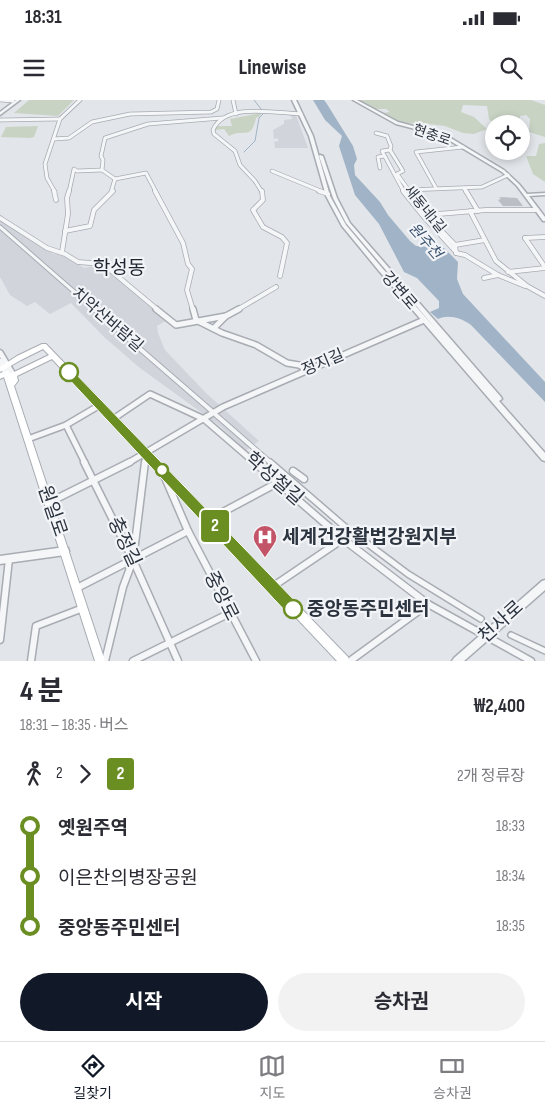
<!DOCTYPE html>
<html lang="ko">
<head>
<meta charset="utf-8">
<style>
	body { margin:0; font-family:"Sofia Sans Condensed","Noto Sans KR",sans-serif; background:#f2f2f3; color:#2b2b33; height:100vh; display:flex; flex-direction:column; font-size:19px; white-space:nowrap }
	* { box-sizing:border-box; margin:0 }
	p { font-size:16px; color:#7c7c81 }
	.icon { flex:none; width:28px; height:28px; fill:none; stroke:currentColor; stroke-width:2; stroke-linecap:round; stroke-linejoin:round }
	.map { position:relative; height:561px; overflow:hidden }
	.sheet { display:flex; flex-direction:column; background:#fff; flex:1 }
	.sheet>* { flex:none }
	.badge { padding:0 10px; border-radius:4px; font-size:18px; line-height:32px }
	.controls { position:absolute; left:485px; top:15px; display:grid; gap:10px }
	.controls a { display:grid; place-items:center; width:45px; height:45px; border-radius:50%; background:#fff; box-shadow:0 2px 8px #0003; font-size:25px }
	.map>.badge { position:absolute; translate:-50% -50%; box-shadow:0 0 0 2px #fff }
	.legs { display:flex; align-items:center; gap:8px; height:55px; padding:0 20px; font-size:16px }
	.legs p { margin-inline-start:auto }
	.head { display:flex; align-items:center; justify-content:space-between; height:85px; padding:0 20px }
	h1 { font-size:28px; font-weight:700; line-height:38px }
	.button { display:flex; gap:10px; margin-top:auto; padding:10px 20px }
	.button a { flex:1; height:58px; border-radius:30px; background:#111827; color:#fff; font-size:20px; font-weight:700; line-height:58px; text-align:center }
	.button a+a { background:#f2f2f3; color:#2b2b33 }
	ul { padding:0 20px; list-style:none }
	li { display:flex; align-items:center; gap:18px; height:50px; font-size:19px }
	li i { display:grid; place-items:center; width:8px; height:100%; margin:0 6px; background:currentColor }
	li i::after { content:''; width:12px; height:12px; margin:-6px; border:4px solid; border-radius:50%; background:#fff }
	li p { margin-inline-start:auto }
	li:first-child i { background:linear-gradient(#0000 50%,currentColor 0) }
	li:last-child i { background:linear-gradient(currentColor 50%,#0000 0) }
	.status { display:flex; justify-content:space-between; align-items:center; height:35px; padding:0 25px; background:#fff; direction:ltr }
	.status svg { height:14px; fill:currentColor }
	header { display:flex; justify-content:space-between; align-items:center; height:65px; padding:0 20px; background:#fff; font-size:22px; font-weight:700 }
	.menu { display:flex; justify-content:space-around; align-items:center; height:70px; border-top:1px solid #e1e1e2; background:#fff; font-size:14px; color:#7c7c81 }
	.menu a { display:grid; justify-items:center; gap:2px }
	.menu .current { color:#111827 }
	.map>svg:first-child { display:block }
	.built { fill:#d1d4db }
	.green { fill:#c8d3c4 }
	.water { fill:#a1b3c6 }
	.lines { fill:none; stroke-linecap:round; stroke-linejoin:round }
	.stream { stroke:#a1b3c6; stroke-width:1 }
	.building { fill:#babfc6 }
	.pedestrian-far2-casing { stroke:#a8acb3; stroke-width:5 }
	.pedestrian-far1-casing { stroke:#a8acb3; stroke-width:6 }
	.pedestrian-casing { stroke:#a8acb3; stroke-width:8 }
	.minor-far3-casing { stroke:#a8acb3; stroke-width:4.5 }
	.minor-far2-casing { stroke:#a8acb3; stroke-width:5.5 }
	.minor-far1-casing { stroke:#a8acb3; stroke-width:8 }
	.minor-casing { stroke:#a8acb3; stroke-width:9 }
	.tertiary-casing { stroke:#a8acb3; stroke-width:3 }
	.secondary-casing { stroke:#a8acb3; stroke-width:2 }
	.pedestrian-far2 { stroke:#f5f6f8; stroke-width:3 }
	.pedestrian-far1 { stroke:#f5f6f8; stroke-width:4 }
	.pedestrian { stroke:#f5f6f8; stroke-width:5 }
	.minor-far3 { stroke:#f5f6f8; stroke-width:3 }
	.minor-far2 { stroke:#f5f6f8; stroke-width:4 }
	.minor-far1 { stroke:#f5f6f8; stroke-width:5 }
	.minor { stroke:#f5f6f8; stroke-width:6 }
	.tertiary { fill:#f5f6f8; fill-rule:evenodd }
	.secondary { fill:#fff; fill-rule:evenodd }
	.line-1 { fill:#6b8e23; stroke:#fff }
	.stop-1-dot { fill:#fff; stroke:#6b8e23; stroke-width:2.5 }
	.labels { text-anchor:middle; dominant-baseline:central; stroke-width:4.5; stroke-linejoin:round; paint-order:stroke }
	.far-street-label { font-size:14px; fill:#2c3440; stroke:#f2f4f7 }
	.far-water-label { font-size:15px; font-style:italic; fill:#395370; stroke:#f2f4f7 }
	.street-label { font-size:16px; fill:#2c3440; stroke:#f2f4f7 }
	.quarter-label { font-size:19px; fill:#1e2531; stroke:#f2f4f7 }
	.near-street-label { font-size:19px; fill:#2c3440; stroke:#f2f4f7 }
	.near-poi-label { font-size:19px; font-weight:bold; fill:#2c3440; stroke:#f2f4f7; text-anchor:start }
	.near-stop-label { font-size:19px; font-weight:bold; fill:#2c3440; stroke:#f2f4f7; text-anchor:start }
</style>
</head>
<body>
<div class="status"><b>18:31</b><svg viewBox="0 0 49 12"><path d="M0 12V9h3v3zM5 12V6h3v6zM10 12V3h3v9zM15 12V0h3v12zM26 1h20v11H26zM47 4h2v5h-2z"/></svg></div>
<header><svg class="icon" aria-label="menu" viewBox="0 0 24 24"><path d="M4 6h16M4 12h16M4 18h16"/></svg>Linewise<svg class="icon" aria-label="search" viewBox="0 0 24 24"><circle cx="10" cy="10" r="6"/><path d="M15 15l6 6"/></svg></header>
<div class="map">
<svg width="545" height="561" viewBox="0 0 545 561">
	<rect width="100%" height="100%" fill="#e2e5e9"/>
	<g class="built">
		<path d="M291 15H296L308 48H275L274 42 279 41 277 38 274 39 273 30 284 24V20L292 19Z"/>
		<path d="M0 120 54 154 66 155 84 168 101 165 167 220 157 226 158 233 165 250 206 293 259 341 245 351 220 326 140 268 104 237 71 203 50 214 35 202 27 206 10 195 0 177Z"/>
	</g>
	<g class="green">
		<path d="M29 0H74L58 16 14 13Z"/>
		<path d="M356 0H531L545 5V37L529 32 530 19 526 15 520 16 518 24H494L489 19 487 6 463 5 461 12 474 17 487 29 474 34 463 33 445 26 420 23 400 24 384 15 382 13 390 12 386 9H370Z"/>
		<path d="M261 13 260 16 256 18C251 41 244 28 229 36L224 29 215 30V26H232L230 19Z"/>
		<path d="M38 26 34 37 30 38 1 37 6 27Z"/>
		<path d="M545 43V82L533 74 526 56H536L539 44Z"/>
	</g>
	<path class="water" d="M313 0H324L327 4 353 46 357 59 354 65 355 75 380 102 388 115 410 141 416 146 444 148 458 162 457 179 463 194 545 282V302L471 225C462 218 448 214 438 219L430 212 439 208V201L417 178 404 172 379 124 355 95 339 46 342 36 325 20Z"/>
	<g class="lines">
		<g class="stream">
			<path d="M254 0 261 9"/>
			<path d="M244 52 255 41 259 18 263 14"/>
		</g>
	</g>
	<path class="building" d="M499 97 517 98 523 106H503L498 100 501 99Z"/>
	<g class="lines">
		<g class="pedestrian-far2-casing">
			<path id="pedestrian-far2" d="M0 127 95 210"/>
		</g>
		<g class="pedestrian-far1-casing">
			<g id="pedestrian-far1">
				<path d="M94 209 214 313"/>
				<path d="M216 315 271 363"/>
			</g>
		</g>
		<g class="pedestrian-casing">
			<g id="pedestrian">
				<path d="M270 362 344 426 408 474 481 519"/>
				<path d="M511 535 545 551"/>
			</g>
		</g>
		<g class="minor-far3-casing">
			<g id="minor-far3">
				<path d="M1 0 13 1"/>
				<path d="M233 0 236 14"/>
				<path d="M0 20 60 19"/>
				<path d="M376 33 387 36 391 46 390 50 403 71 397 74 410 92"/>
				<path d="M54 39 69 38 92 22 130 14 211 12 217 9 219 0"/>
				<path d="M390 50 382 51 404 92"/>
				<path d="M380 68 378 57 384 56"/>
				<path d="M272 71 323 92"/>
				<path d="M115 79 146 73 156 92"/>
				<path d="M436 88 416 52 463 47"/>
				<path d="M464 88 466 92"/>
				<path d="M408 90 482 87 508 75"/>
				<path d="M55 92 47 78 45 64 60 19 80 0"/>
				<path d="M69 92 74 69 77 71 102 70"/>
				<path d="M111 92 115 79 102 70 103 60 101 56 105 38 148 24 222 18"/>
				<path d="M262 92 255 81 240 65 235 51 214 34 213 30C225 2 276 13 301 14"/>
			</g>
		</g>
		<g class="minor-far2-casing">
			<g id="minor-far2">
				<path d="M54 91 56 100"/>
				<path d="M155 91 183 143 188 164 192 169 187 190 193 210"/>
				<path d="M262 91 263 100 253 110 263 127 282 137 287 143 280 176"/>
				<path d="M319 91 328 94"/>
				<path d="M403 91 424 117 456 152"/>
				<path d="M409 91 426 115 455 145 456 153"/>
				<path d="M466 91 478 111"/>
				<path d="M470 111 496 161 527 186 545 196"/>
				<path d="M426 115 486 110H537"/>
				<path d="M0 118 47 148 65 154 78 162 103 164 158 210"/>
				<path d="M65 131 90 126 94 110 113 91"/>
				<path d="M525 138 545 167"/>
				<path d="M525 138 545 137"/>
				<path d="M455 145 485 140"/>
				<path d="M62 152 68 114 67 98 69 91"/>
				<path d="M456 153 465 155 498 175 525 186"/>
				<path d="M508 172 545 168"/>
				<path d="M484 178 498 175"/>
				<path d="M237 210 276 187"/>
			</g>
		</g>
		<g class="minor-far1-casing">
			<g id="minor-far1">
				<path d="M156 209 176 225 226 216"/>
				<path d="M193 209 196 220 222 233 256 245 287 263 299 265 307 270"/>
				<path d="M214 228 226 216 239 209"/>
				<path d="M113 319 150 294 204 319 255 363"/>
				<path d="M66 325 85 363"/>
				<path d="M28 339 66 325 100 305"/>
				<path d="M128 363 223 307 424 220"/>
				<path d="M145 363 146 354"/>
			</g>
		</g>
		<g class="minor-casing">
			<g id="minor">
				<path d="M84 362 133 460 178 561"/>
				<path d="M254 362 343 439 428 504 531 561"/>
				<path d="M293 371 304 379"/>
				<path d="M163 373 188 431 256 561"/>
				<path d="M48 403 130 362"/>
				<path d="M210 419 279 382"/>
				<path d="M272 487 343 439"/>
				<path d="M77 488 188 431"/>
				<path d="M0 540 9 459"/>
				<path d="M31 561 36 526 83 508"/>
				<path d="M105 561 123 487 133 460 145 362"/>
				<path d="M133 561 230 513"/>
				<path d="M350 561 428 504"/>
			</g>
		</g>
		<g class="tertiary-casing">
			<g id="tertiary">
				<path d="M16 0H20L0 15V12Z"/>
				<path d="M292 0H296L313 36 330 96 346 125 383 169 435 228 346 123 333 98 319 56 320 55 323 56 337 98 350 123 501 297 502 299 499 301 545 353V361L542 360 379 171 342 126 326 96 309 36Z"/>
				<path d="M353 0H357L398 22 444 34 504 70 519 84 527 94 545 93V95L529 96 545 117V121H543L517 86 502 72 442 36 396 24Z"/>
				<path d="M0 250 2 251 15 273 16 275 15 277H11L4 275 0 267V259H1L0 257Z"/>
				<path d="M65 447 68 448 69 451 68 454 65 455 0 464V456Z"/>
				<path d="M545 480V490L464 561H452L454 558 542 481Z"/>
			</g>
		</g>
		<g class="secondary-casing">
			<path id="secondary" d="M42 244H46L348 557 349 561H337L52 259 17 276 18 281 14 286 105 561H95L4 277 0 279V273L6 271H8L10 274 49 255 43 249 21 260 0 272V267L17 256Z"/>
		</g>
		<use href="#pedestrian-far2" class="pedestrian-far2"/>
		<use href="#pedestrian-far1" class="pedestrian-far1"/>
		<use href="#pedestrian" class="pedestrian"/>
		<use href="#minor-far3" class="minor-far3"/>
		<use href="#minor-far2" class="minor-far2"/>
		<use href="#minor-far1" class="minor-far1"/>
		<use href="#minor" class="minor"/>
		<use href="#tertiary" class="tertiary"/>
		<use href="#secondary" class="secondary"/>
	</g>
	<path class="line-1" d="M69 269 72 270 298 504 300 509 298 514 293 516 288 514 65 275V270Z"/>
	<defs>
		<g id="hospital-pin" transform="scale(1.25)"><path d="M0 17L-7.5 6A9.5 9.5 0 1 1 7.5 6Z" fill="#c35366" stroke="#f2f4f7"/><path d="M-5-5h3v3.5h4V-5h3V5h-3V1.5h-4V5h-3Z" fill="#fff"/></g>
	</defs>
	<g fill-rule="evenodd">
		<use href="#hospital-pin" x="265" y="437"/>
	</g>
	<g class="stop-1-dot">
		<circle cx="69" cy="272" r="9"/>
		<circle cx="162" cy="370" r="6"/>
		<circle cx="293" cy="509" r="9"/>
	</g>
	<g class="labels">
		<g class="far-street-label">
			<text transform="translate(432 35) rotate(19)">현충로</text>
			<text transform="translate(425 109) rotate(51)">새동네1길</text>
		</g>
		<g class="far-water-label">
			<text transform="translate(425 141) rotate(49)">원주천</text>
		</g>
		<g class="street-label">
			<text transform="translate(399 191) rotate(49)">강변로</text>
			<text transform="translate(107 220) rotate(41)">치악산바람길</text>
			<text transform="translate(323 263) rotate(-23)">정지길</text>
		</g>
		<g class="quarter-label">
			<text x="119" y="168">학성동</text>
		</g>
		<g class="near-street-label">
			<text transform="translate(274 379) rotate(41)">학성철길</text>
			<text transform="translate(52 411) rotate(71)">원일로</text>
			<text transform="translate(124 442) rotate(65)">충정길</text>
			<text transform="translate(221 496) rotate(63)">중앙로</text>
			<text transform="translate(501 522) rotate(-42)">천사로</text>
		</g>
		<g class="near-poi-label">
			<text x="282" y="437">세계건강활법강원지부</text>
		</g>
		<g class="near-stop-label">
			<text x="307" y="509">중앙동주민센터</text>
		</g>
	</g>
</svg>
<div class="controls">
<a><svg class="icon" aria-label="locate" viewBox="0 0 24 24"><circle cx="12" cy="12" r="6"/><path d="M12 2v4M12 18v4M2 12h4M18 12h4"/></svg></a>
</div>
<b class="badge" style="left:215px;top:426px;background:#6b8e23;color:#fff">2</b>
</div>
<section class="sheet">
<div class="head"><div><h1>4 분</h1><p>18:31 – 18:35 · 버스</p></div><b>₩2,400</b></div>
<div class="legs"><svg class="icon" aria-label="walk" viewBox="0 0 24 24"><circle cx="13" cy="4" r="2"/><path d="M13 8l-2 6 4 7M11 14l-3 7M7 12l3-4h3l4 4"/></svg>2<svg class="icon" aria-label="forward" viewBox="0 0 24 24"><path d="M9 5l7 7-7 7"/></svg><b class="badge" style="background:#6b8e23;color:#fff">2</b><p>2개 정류장</p></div>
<ul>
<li><i style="color:#6b8e23"></i><b>옛원주역</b><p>18:33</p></li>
<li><i style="color:#6b8e23"></i><span>이은찬의병장공원</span><p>18:34</p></li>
<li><i style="color:#6b8e23"></i><b>중앙동주민센터</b><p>18:35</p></li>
</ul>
<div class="button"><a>시작</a><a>승차권</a></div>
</section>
<nav class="menu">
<a class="current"><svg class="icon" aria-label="directions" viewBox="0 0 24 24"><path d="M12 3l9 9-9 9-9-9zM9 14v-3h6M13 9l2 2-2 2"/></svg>길찾기</a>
<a><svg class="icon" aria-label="map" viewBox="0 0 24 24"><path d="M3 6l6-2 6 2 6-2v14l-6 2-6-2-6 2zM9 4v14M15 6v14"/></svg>지도</a>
<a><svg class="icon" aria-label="tickets" viewBox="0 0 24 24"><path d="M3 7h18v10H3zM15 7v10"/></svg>승차권</a>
</nav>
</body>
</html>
